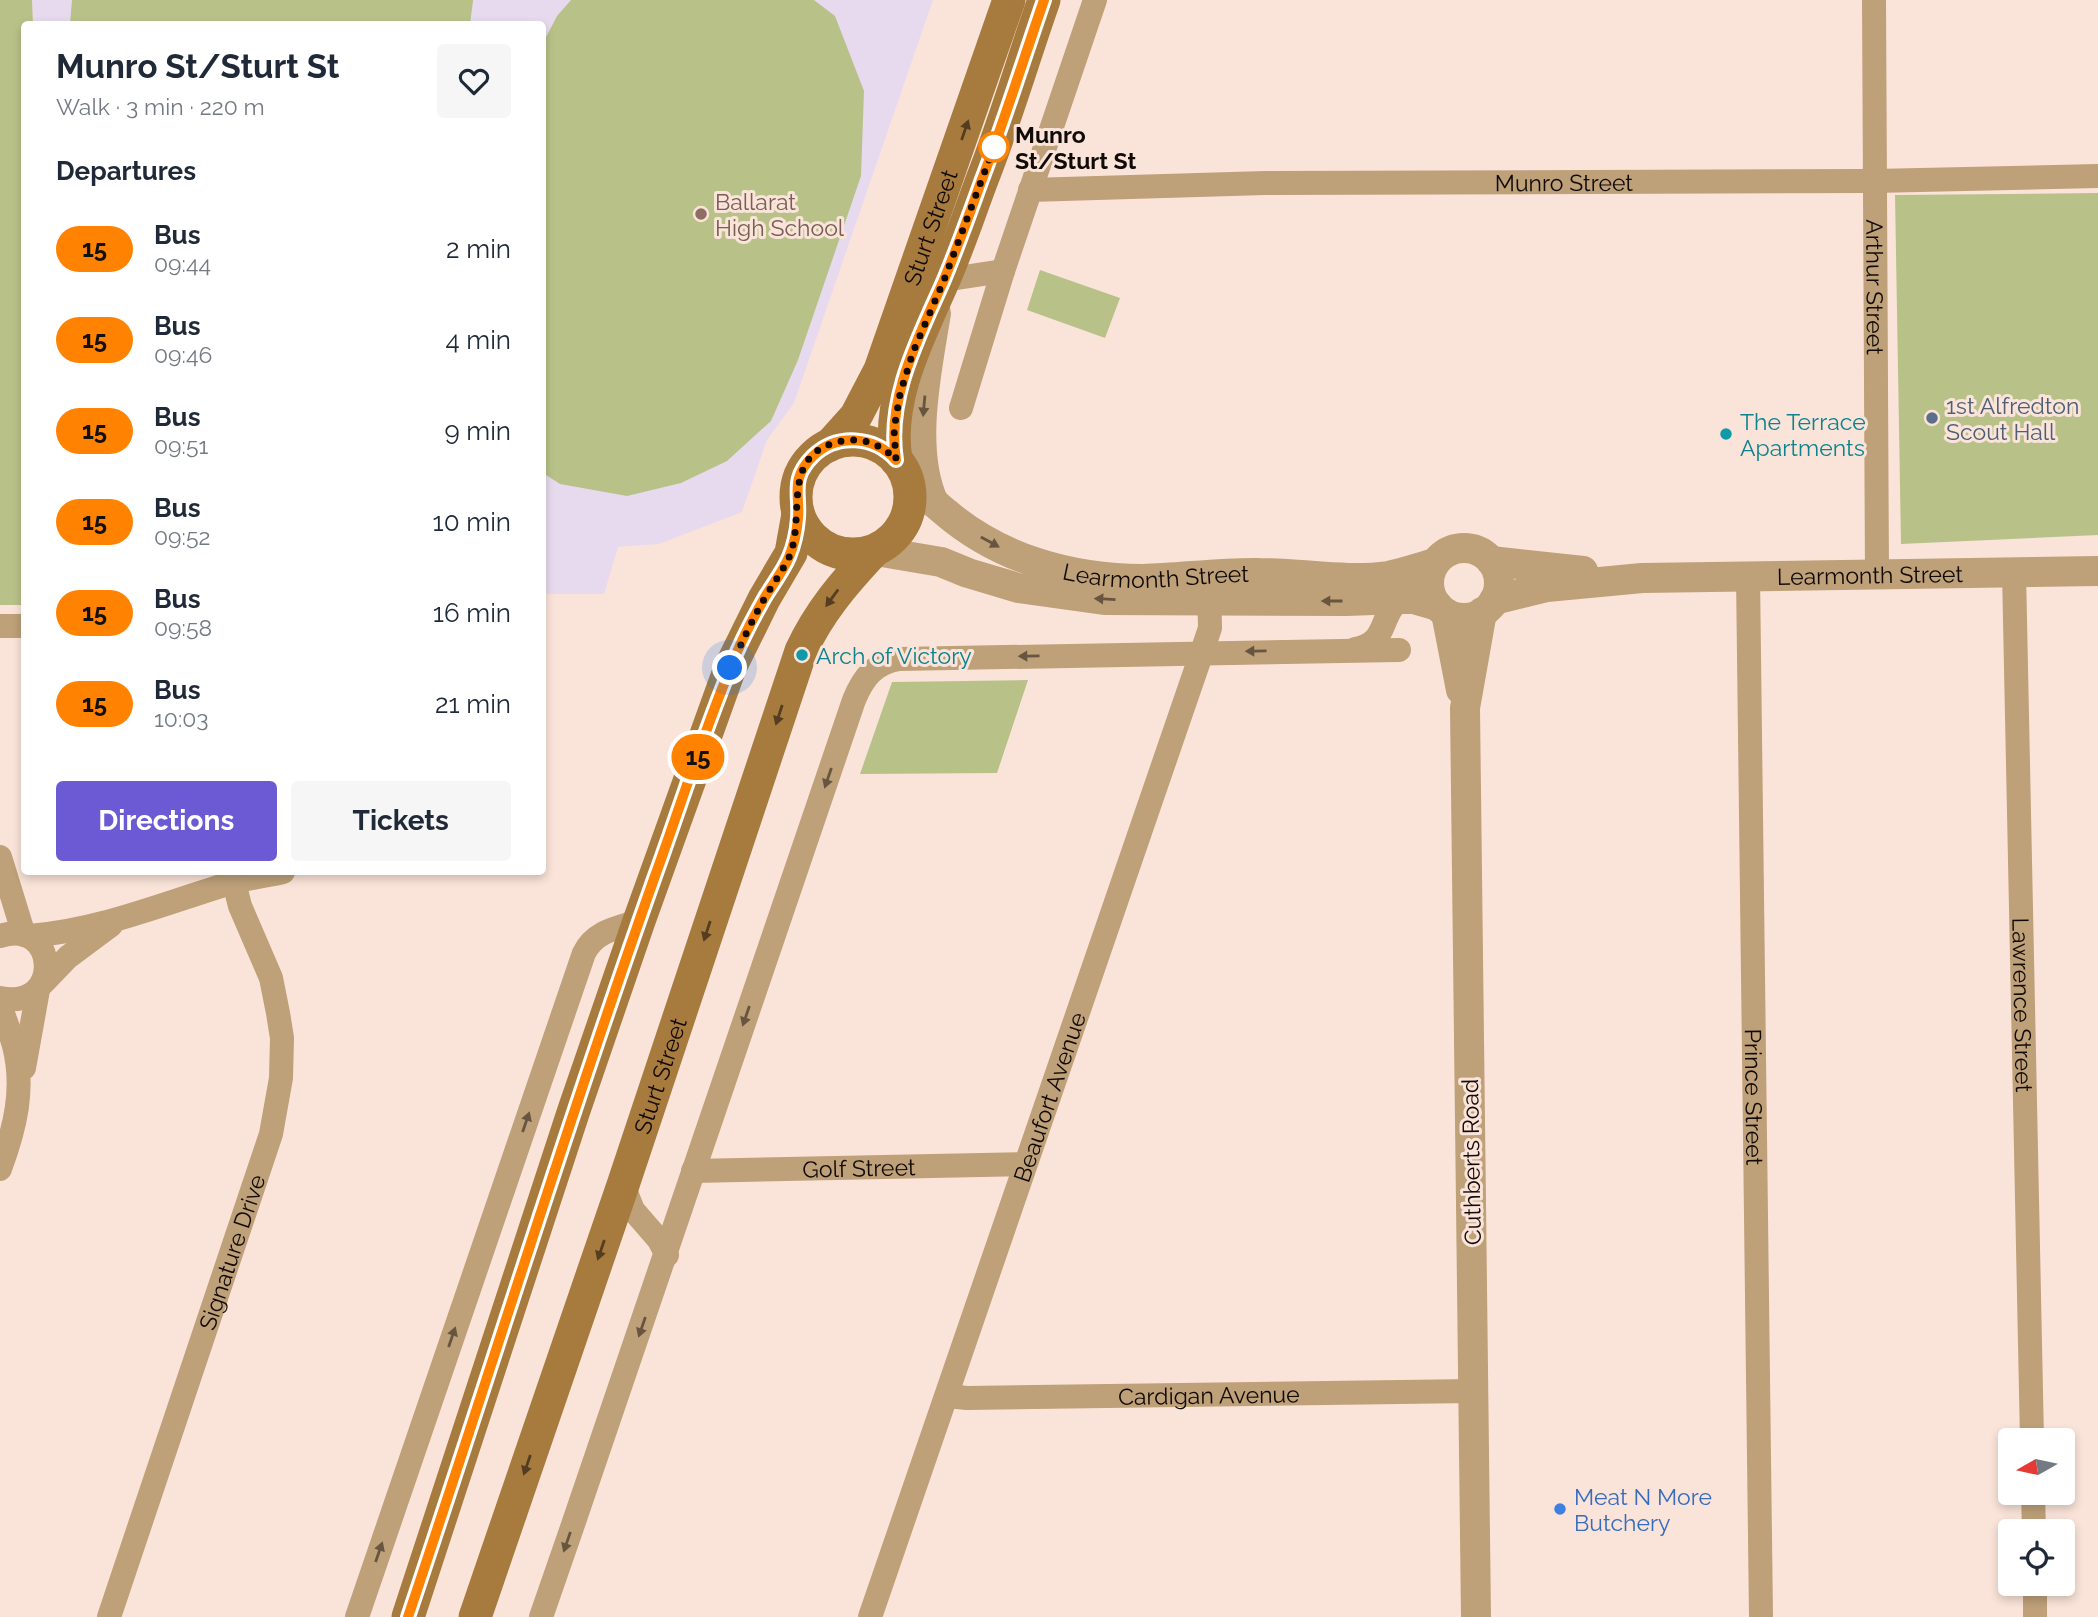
<!DOCTYPE html>
<html lang="en">
<head>
<meta charset="utf-8">
<style>
	body { margin:0; font-family:Raleway,sans-serif; background:#f6f6f7; color:#1f2937; height:100vh; display:flex; flex-direction:column; font-size:26px; white-space:nowrap }
	* { box-sizing:border-box; margin:0 }
	p { font-size:23px; color:#747a83 }
	.icon { flex:none; width:38px; height:38px; fill:none; stroke:currentColor; stroke-width:2; stroke-linecap:round; stroke-linejoin:round }
	.map { position:relative; flex:1; overflow:hidden }
	.panel { position:absolute; left:21px; top:21px; width:525px; height:854px; display:flex; flex-direction:column; background:#fff; border-radius:7px; box-shadow:0 4px 10px #0003 }
	.panel>* { flex:none }
	.badge { padding:0 14px; border-radius:23px; font-size:24px; line-height:46px }
	.needle { width:46px; rotate:261deg }
	.tools { position:absolute; left:1998px; top:1428px; display:grid; gap:14px }
	.tools a { display:grid; place-items:center; width:77px; height:77px; border-radius:7px; background:#fff; box-shadow:0 4px 10px #0003; font-size:35px }
	.you { position:absolute; width:35px; height:35px; margin:-18px; border:5px solid #fff; border-radius:50%; background:#1a73e8; box-shadow:0 0 0 10px #1a73e833 }
	.map>.badge { position:absolute; translate:-50% -50%; box-shadow:0 0 0 4px #fff }
	h2 { padding:0 35px; font-size:26px; line-height:63px }
	.round { display:grid; place-items:center; flex:none; width:74px; height:74px; border-radius:7px; background:#f6f6f7 }
	.overview { display:flex; align-items:center; justify-content:space-between; height:119px; padding:0 35px }
	h1 { font-size:33px; font-weight:700; line-height:52px }
	.cta { display:flex; gap:14px; margin-top:auto; padding:14px 35px }
	.cta a { flex:1; height:80px; border-radius:7px; background:#6c5ad4; color:#fff; font-size:28px; font-weight:700; line-height:80px; text-align:center }
	.cta a+a { background:#f6f6f7; color:#1f2937 }
	ul { padding:0; list-style:none }
	li { display:flex; align-items:center; gap:21px; height:91px; padding:0 35px }
	li div { flex:1 }
	li b { display:block; font-size:26px }
	li em { font-style:normal }
	li .badge { min-width:77px; font-weight:700; text-align:center }
	.map>svg:first-child { display:block }
	.education { fill:#e7daee }
	.green { fill:#b8c288 }
	.lines { fill:none; stroke-linecap:round; stroke-linejoin:round }
	.minor { stroke:#bea079; stroke-width:24 }
	.tertiary { stroke:#bea079; stroke-width:30 }
	.secondary { stroke:#a77b3e; stroke-width:33 }
	.oneway { fill:#543d20 }
	.oneway2 { fill:#685540 }
	.line-casing { stroke:#fff; stroke-width:16 }
	.line { stroke:#ff8200; stroke-width:10 }
	.walk { stroke:#110a07; stroke-width:7; stroke-dasharray:0 12.6 }
	.stop-dot { fill:#fff; stroke:#ff8200; stroke-width:3.5 }
	.education-dot { fill:#8d6e63; stroke:#fae4d9; stroke-width:2.5 }
	.service-dot { fill:#5c6f8a; stroke:#fae4d9; stroke-width:2.5 }
	.culture-dot { fill:#0f9aa8; stroke:#fae4d9; stroke-width:2.5 }
	.shop-dot { fill:#3f7fe0; stroke:#fae4d9; stroke-width:2.5 }
	.labels { text-anchor:middle; dominant-baseline:central; stroke-width:6; stroke-linejoin:round; paint-order:stroke }
	.stop-label { font-size:23px; font-weight:bold; fill:#110a07; stroke:#fae4d9; text-anchor:start }
	.street-label { font-size:23px; fill:#110a07; stroke:#fae4d9 }
	.education-label { font-size:23px; fill:#785e54; stroke:#fae4d9; text-anchor:start }
	.service-label { font-size:23px; fill:#4e5e75; stroke:#fae4d9; text-anchor:start }
	.culture-label { font-size:23px; fill:#0d838f; stroke:#fae4d9; text-anchor:start }
	.shop-label { font-size:23px; fill:#366cbe; stroke:#fae4d9; text-anchor:start }
</style>
</head>
<body>
<div class="map">
<svg width="2098" height="1617" viewBox="0 0 2098 1617">
	<rect width="100%" height="100%" fill="#fae4d9"/>
	<path class="education" d="M32 0H933L794 403 767 440 742 512 659 544 618 547 604 594H543L542 24H33Z"/>
	<g class="green">
		<path d="M0 0H32L33 24H24V605H0Z"/>
		<path d="M72 0H473V1L470 24H70Z"/>
		<path d="M571 0H814L835 16 864 91 861 176 798 360 771 421 727 461 681 483 627 496 560 484 543 473V43L557 16Z"/>
		<path d="M2098 193V535L1901 544 1895 195Z"/>
		<path d="M1040 270 1120 298 1105 338 1027 310Z"/>
		<path d="M1028 680 997 773 860 774 892 682Z"/>
	</g>
	<g class="lines">
		<g class="minor">
			<path id="s1" d="M1874 0 1877 574"/>
			<path id="s2" d="M1030 190 1265 183 1874 181 2098 176"/>
			<path d="M944 280 1003 271"/>
			<path d="M961 408 1003 271 1095 0"/>
			<path id="s3" d="M2014 571 2032 1440"/>
			<path id="s4" d="M1748 575 1761 1617"/>
			<path d="M0 626H24"/>
			<path d="M1355 649C1389 643 1378 617 1400 599"/>
			<path d="M0 857 24 935"/>
			<path d="M0 936C58 917 64 1011 0 998"/>
			<path d="M29 936C98 931 165 903 231 883 248 878 266 876 283 872"/>
			<path d="M43 983 68 957 111 925"/>
			<path d="M0 1004C4 1018 10 1031 14 1046 25 1089 15 1128 0 1169"/>
			<path d="M24 1068 38 990"/>
			<path id="s5" d="M693 1171 1025 1164"/>
			<path d="M623 1185 633 1210 659 1240 667 1255"/>
			<path id="s6" d="M947 1396 967 1398 1474 1391"/>
			<path d="M2033 1493 2034 1531"/>
			<path d="M2035 1584V1617"/>
			<path id="s7" d="M109 1617 271 1134 281 1078 282 1038 278 1013 271 978 240 906 234 882"/>
			<path d="M357 1617 584 953C595 931 617 928 639 921"/>
			<path d="M541 1617C647 1312 750 1006 854 700 863 678 874 663 899 659L1399 650"/>
			<path id="s8" d="M870 1617 1202 652 1210 628 1209 583"/>
		</g>
		<g class="tertiary">
			<path id="s9" d="M906 475C919 488 931 501 945 512 1000 559 1071 579 1143 579 1182 578 1221 572 1260 573 1303 573 1346 582 1388 576 1404 573 1420 567 1435 563"/>
			<path d="M934 503C909 449 927 370 936 313"/>
			<circle cx="1464" cy="583" r="35"/>
			<path d="M876 551 941 562 968 573 1018 588 1104 600 1346 601 1400 599H1414L1438 606"/>
			<path d="M1491 561 1583 571"/>
			<path id="s10" d="M1494 600 1547 587 1642 578 2098 571"/>
			<path d="M1446 613 1461 690"/>
			<path d="M1476 1617 1465 708 1482 612"/>
		</g>
		<g class="secondary">
			<circle cx="853" cy="497" r="57"/>
			<path id="s11" d="M830 445 856 416 880 370 1009 0"/>
			<path d="M896 460C886 398 919 337 943 282 959 246 971 208 985 172 1007 115 1024 57 1044 0"/>
			<path d="M408 1617 574 1110 639 921 730 668 764 599 791 553 798 514"/>
			<path id="s12" d="M475 1617 623 1185 801 651C819 612 844 583 873 552"/>
		</g>
	</g>
	<defs><path id="oneway-solid" d="M-6-.8H1V-3.2L6.5 0L1 3.2V.8H-6Z" transform="scale(1.75)"/></defs>
	<g class="oneway">
		<use href="#oneway-solid" transform="translate(965 130) rotate(-71)"/>
		<use href="#oneway-solid" transform="translate(832 598) rotate(126)"/>
		<use href="#oneway-solid" transform="translate(779 715) rotate(108)"/>
		<use href="#oneway-solid" transform="translate(707 931) rotate(108)"/>
		<use href="#oneway-solid" transform="translate(601 1250) rotate(109)"/>
		<use href="#oneway-solid" transform="translate(527 1465) rotate(109)"/>
	</g>
	<g class="oneway2">
		<use href="#oneway-solid" transform="translate(924 406) rotate(95)"/>
		<use href="#oneway-solid" transform="translate(990 542) rotate(29)"/>
		<use href="#oneway-solid" transform="translate(1105 599) rotate(-177)"/>
		<use href="#oneway-solid" transform="translate(1332 601) rotate(-180)"/>
		<use href="#oneway-solid" transform="translate(1256 651) rotate(179)"/>
		<use href="#oneway-solid" transform="translate(1029 656) rotate(179)"/>
		<use href="#oneway-solid" transform="translate(828 778) rotate(109)"/>
		<use href="#oneway-solid" transform="translate(746 1016) rotate(109)"/>
		<use href="#oneway-solid" transform="translate(526 1122) rotate(-71)"/>
		<use href="#oneway-solid" transform="translate(642 1327) rotate(109)"/>
		<use href="#oneway-solid" transform="translate(452 1337) rotate(-71)"/>
		<use href="#oneway-solid" transform="translate(567 1542) rotate(109)"/>
		<use href="#oneway-solid" transform="translate(379 1552) rotate(-71)"/>
	</g>
	<g class="lines">
		<g class="line-casing">
			<path id="line" d="M408 1617C491 1370 568 1121 655 876 680 807 702 737 730 669 739 645 752 620 765 597 773 584 783 571 789 557 794 545 797 531 798 518 800 493 790 479 813 456 837 433 874 436 896 460 886 398 919 337 943 282 957 249 969 215 981 182 1004 122 1023 61 1044 0"/>
		</g>
		<use href="#line" class="line"/>
		<path class="walk" d="M730 668C741 645 751 622 763 601 772 585 783 571 790 555 806 513 779 452 843 441 864 437 882 445 896 460L894 429 900 394 913 352 944 280 994 147"/>
	</g>
	<circle class="stop-dot" cx="994" cy="147" r="14"/>
	<circle class="education-dot" cx="701" cy="214" r="7"/>
	<circle class="service-dot" cx="1932" cy="418" r="7"/>
	<g class="culture-dot">
		<circle cx="1726" cy="434" r="7"/>
		<circle cx="802" cy="655" r="7"/>
	</g>
	<circle class="shop-dot" cx="1560" cy="1509" r="7"/>
	<g class="labels">
		<g class="stop-label">
			<text x="1015" y="134">Munro<tspan x="1015" dy="26">St/Sturt St</tspan></text>
		</g>
		<g class="street-label">
			<text stroke="none"><textPath href="#s2" startOffset="534">Munro Street</textPath></text>
			<text stroke="none"><textPath href="#s11" startOffset="242">Sturt Street</textPath></text>
			<text stroke="none"><textPath href="#s1" startOffset="287">Arthur Street</textPath></text>
			<text stroke="none"><textPath href="#s9" startOffset="280">Learmonth Street</textPath></text>
			<text stroke="none"><textPath href="#s10" startOffset="378">Learmonth Street</textPath></text>
			<text stroke="none"><textPath href="#s3" startOffset="434">Lawrence Street</textPath></text>
			<text stroke="none"><textPath href="#s12" startOffset="572">Sturt Street</textPath></text>
			<text stroke="none"><textPath href="#s4" startOffset="522">Prince Street</textPath></text>
			<text stroke="none"><textPath href="#s8" startOffset="550">Beaufort Avenue</textPath></text>
			<text transform="translate(1471 1162) rotate(-91)">Cuthberts Road</text>
			<text stroke="none"><textPath href="#s5" startOffset="166">Golf Street</textPath></text>
			<text stroke="none"><textPath href="#s7" startOffset="385">Signature Drive</textPath></text>
			<text stroke="none"><textPath href="#s6" startOffset="262">Cardigan Avenue</textPath></text>
		</g>
		<g class="education-label">
			<text x="715" y="201">Ballarat<tspan x="715" dy="26">High School</tspan></text>
		</g>
		<g class="service-label">
			<text x="1946" y="405">1st Alfredton<tspan x="1946" dy="26">Scout Hall</tspan></text>
		</g>
		<g class="culture-label">
			<text x="1740" y="421">The Terrace<tspan x="1740" dy="26">Apartments</tspan></text>
			<text x="816" y="655">Arch of Victory</text>
		</g>
		<g class="shop-label">
			<text x="1574" y="1496">Meat N More<tspan x="1574" dy="26">Butchery</tspan></text>
		</g>
	</g>
</svg>
<div class="tools">
<a><svg class="needle" viewBox="-14 -14 28 28"><path d="M0-13l5 13h-10z" fill="#e53935"/><path d="M0 13l5-13h-10z" fill="#747a83"/></svg></a>
<a><svg class="icon" aria-label="locate" viewBox="0 0 24 24"><circle cx="12" cy="12" r="6"/><path d="M12 2v4M12 18v4M2 12h4M18 12h4"/></svg></a>
</div>
<div class="you" style="left:730px;top:668px"></div>
<b class="badge" style="left:698px;top:757px;background:#ff8200;color:#111">15</b>
<section class="panel">
<div class="overview"><div><h1>Munro St/Sturt St</h1><p>Walk · 3 min · 220 m</p></div><a class="round"><svg class="icon" aria-label="heart" viewBox="0 0 24 24"><path d="M12 20l-8-8c-3-5 5-10 8-4 3-6 11-1 8 4z"/></svg></a></div>
<h2>Departures</h2>
<ul>
<li><span class="badge" style="background:#ff8200;color:#111">15</span><div><b>Bus</b><p>09:44</p></div><em>2 min</em></li>
<li><span class="badge" style="background:#ff8200;color:#111">15</span><div><b>Bus</b><p>09:46</p></div><em>4 min</em></li>
<li><span class="badge" style="background:#ff8200;color:#111">15</span><div><b>Bus</b><p>09:51</p></div><em>9 min</em></li>
<li><span class="badge" style="background:#ff8200;color:#111">15</span><div><b>Bus</b><p>09:52</p></div><em>10 min</em></li>
<li><span class="badge" style="background:#ff8200;color:#111">15</span><div><b>Bus</b><p>09:58</p></div><em>16 min</em></li>
<li><span class="badge" style="background:#ff8200;color:#111">15</span><div><b>Bus</b><p>10:03</p></div><em>21 min</em></li>
</ul>
<div class="cta"><a>Directions</a><a>Tickets</a></div>
</section>
</div>
</body>
</html>
